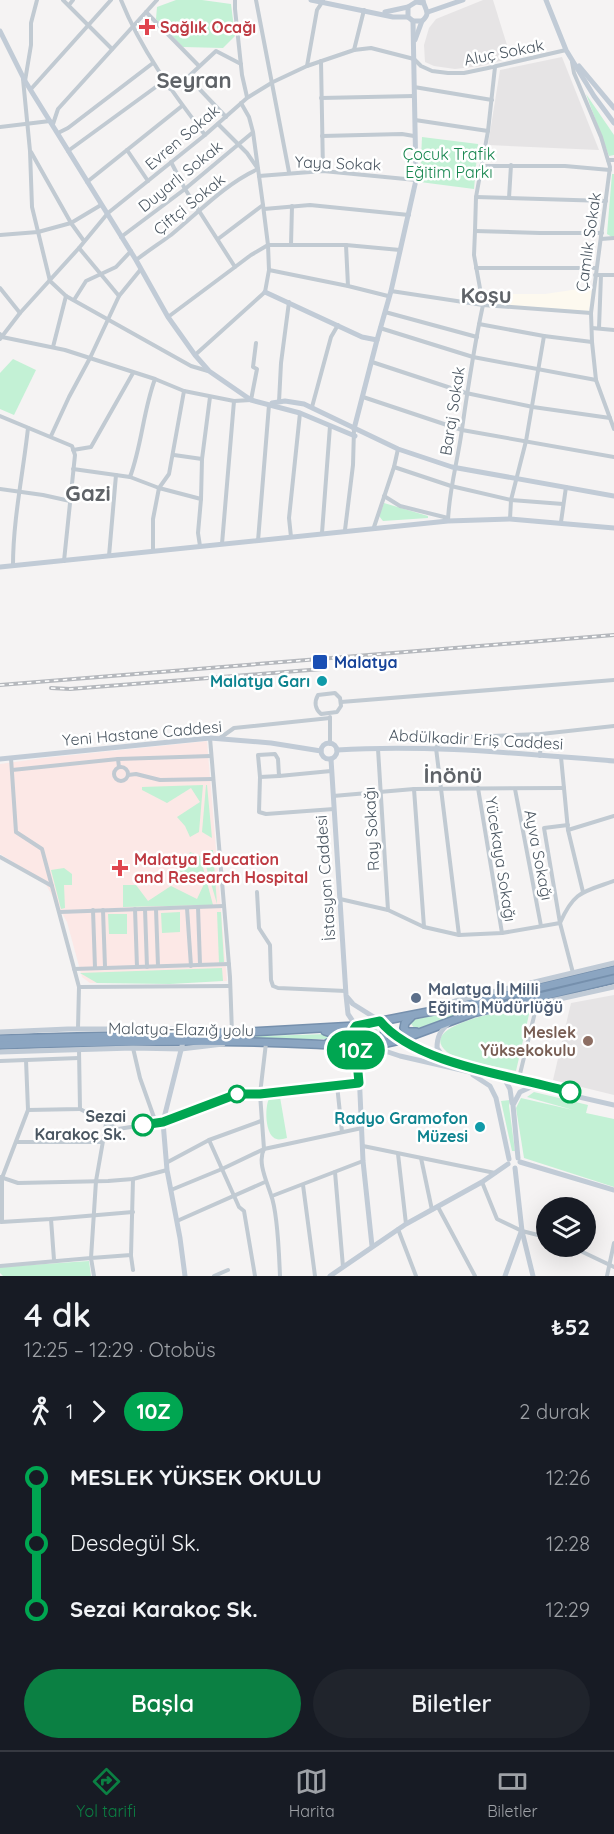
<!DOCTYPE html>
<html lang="tr">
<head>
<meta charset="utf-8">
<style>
	body { margin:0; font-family:Quicksand,sans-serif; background:#20242c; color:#f1f3f6; height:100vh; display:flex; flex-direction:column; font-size:22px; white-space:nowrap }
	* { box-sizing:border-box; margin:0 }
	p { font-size:20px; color:#9ea1a6 }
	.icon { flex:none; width:33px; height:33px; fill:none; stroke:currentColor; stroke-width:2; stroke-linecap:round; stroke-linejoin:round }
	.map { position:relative; height:1276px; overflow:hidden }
	.side { display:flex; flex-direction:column; background:#171b24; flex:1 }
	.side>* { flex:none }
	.badge { padding:0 12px; border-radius:20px; font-size:21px; line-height:39px }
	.buttons { position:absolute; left:536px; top:1197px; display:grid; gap:12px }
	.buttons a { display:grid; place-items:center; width:60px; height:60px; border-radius:50%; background:#171b24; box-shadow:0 6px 24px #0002; font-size:30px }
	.map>.badge { position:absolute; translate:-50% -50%; box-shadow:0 0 0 3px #fff }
	.legs { display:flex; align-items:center; gap:9px; height:66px; padding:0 24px; font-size:20px }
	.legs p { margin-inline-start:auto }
	.head { display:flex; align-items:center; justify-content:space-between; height:102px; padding:0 24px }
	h1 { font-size:33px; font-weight:600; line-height:45px }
	.cta { display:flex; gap:12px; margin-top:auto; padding:12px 24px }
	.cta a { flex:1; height:69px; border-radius:36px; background:#0b8043; color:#fff; font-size:24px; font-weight:600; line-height:69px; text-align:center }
	.cta a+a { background:#20242c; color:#f1f3f6 }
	ul { padding:0 24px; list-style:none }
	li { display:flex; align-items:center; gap:21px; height:66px; font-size:22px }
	li i { display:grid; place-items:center; width:9px; height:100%; margin:0 8px; background:currentColor }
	li i::after { content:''; width:15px; height:15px; margin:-8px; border:4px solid; border-radius:50%; background:#171b24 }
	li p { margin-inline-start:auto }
	li:first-child i { background:linear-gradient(#0000 50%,currentColor 0) }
	li:last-child i { background:linear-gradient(currentColor 50%,#0000 0) }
	.dock { display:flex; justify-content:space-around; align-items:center; height:84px; border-top:2px solid #363941; background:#171b24; font-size:16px; color:#9ea1a6 }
	.dock a { display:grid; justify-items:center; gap:3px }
	.dock .on { color:#0b8043 }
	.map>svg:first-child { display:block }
	.commercial { fill:#fdf9ef }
	.education { fill:#e6e4e5 }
	.medical { fill:#fce8e6 }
	.green { fill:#c3f1d5 }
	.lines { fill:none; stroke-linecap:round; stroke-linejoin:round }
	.highway-casing { stroke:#7690ad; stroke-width:10 }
	.street { stroke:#c1cad2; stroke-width:4 }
	.secondary { stroke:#c1cbd6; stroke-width:5 }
	.highway { stroke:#8ba5c1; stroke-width:7 }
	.rail-casing { stroke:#b5b8bd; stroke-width:4 }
	.rail { stroke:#fff; stroke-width:1.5; stroke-dasharray:4.5; stroke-linecap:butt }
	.line-1-casing { stroke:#fff; stroke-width:14 }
	.line-1 { stroke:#00a651; stroke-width:9 }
	.health-dot { fill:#e0444e; stroke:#fff; stroke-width:2 }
	.transit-dot { fill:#1a4fb4; stroke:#fff; stroke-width:2 }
	.culture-dot { fill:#0f9aa8; stroke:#fff; stroke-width:2 }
	.service-dot { fill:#5c6f8a; stroke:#fff; stroke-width:2 }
	.education-dot { fill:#8d6e63; stroke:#fff; stroke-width:2 }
	.stop-1-dot { fill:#fff; stroke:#00a651; stroke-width:3 }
	.labels { text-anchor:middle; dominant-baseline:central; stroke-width:5; stroke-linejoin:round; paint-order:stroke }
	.health-label { font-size:16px; font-weight:bold; fill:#be3a42; stroke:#fff; text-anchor:start }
	.street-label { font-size:16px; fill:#4a5661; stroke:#fff }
	.park-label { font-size:16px; fill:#17864f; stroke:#fff }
	.transit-label { font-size:16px; font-weight:bold; fill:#164399; stroke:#fff; text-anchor:start }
	.culture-label { font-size:16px; font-weight:bold; fill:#0d838f; stroke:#fff; text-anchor:end }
	.service-label { font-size:16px; font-weight:bold; fill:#4e5e75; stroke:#fff; text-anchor:start }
	.education-label { font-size:16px; font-weight:bold; fill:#785e54; stroke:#fff; text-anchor:end }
	.stop-label { font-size:16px; font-weight:bold; fill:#4a5661; stroke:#fff; text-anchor:end }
	.district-label { font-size:22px; font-weight:bold; fill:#5f6368; stroke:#fff }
</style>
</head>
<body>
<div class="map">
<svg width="614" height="1276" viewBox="0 0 614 1276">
	<rect width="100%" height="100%" fill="#f5f3f3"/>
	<path class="commercial" d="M592 287 589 311 487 304 488 294H545Z"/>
	<g class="education">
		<path d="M483 0H493L511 58 481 66 455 69 434 66 425 62 424 45 429 28 436 19Z"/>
		<path d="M562 57 599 150 488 145 500 70Z"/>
		<path d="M614 995V1095L553 1080 571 1003Z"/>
	</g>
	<path class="medical" d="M207 741 227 981 90 983 82 977 67 922 44 881 0 854V764L43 758Z"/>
	<g class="green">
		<path d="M176 0H202L231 4 235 36 223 48 183 47 156 19 157 7Z"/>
		<path d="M586 94 614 135V155L609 156Z"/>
		<path d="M422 137 478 144 474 189 420 182Z"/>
		<path d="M612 174H614V236L612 237 607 234Z"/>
		<path d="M13 359 36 370 14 415 0 409V373Z"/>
		<path d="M384 503 428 516V518L383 521 379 516Z"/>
		<path d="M203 785 199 832 190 837 185 826 177 817 200 802 191 788 167 803 142 790V787Z"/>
		<path d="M206 785H207L212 838 202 832Z"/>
		<path d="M211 850H213L217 904 203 856Z"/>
		<path d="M190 852 200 856 213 905 123 907V885H136L148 901 171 886 197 899 204 884 179 871 187 861Z"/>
		<path d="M64 868 72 874V885H64L65 908 61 909 51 870Z"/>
		<path d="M180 912V932L162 933 161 913Z"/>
		<path d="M217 912H221L224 962 219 963Z"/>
		<path d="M108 914H127V934H109Z"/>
		<path d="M222 968 223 981 170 984 97 983 80 973Z"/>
		<path d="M574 984V986L468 1012 415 1029 409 1021Z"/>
		<path d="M508 1010H530L516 1071C500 1067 459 1061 447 1052 417 1027 496 1013 508 1010Z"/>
		<circle cx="370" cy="1035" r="9"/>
		<path d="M328 1034V1039L192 1041V1038Z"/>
		<path d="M534 1092 588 1105 586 1113 614 1119V1187L524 1158 516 1108 521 1098 573 1110 527 1097Z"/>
		<path d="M280 1097 287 1138C282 1139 277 1141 273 1137 265 1130 265 1106 269 1099Z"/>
		<path d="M510 1100 509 1106 515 1151H512L501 1101Z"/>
		<path d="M89 1261 91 1276H3L0 1273V1267Z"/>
	</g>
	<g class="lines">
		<g class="highway-casing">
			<g id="highway">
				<path d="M411 1017 405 1023 404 1028 407 1032H416"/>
				<path d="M380 1021 385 1031 382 1044"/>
				<path d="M356 1026 355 1039 361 1047"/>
				<path d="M325 1031 331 1033 336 1039 335 1042 328 1043"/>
				<path d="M0 1039 232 1033 356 1026 474 1003 614 970"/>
				<path d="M0 1045C125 1041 251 1038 376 1048L382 1044 400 1040 473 1013 614 979"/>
			</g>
		</g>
		<g class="street">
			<path d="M63 0 112 49"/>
			<path d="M121 0C141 50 173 93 205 135"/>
			<path d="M235 0V9L242 75 247 97"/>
			<path d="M256 0 289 172"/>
			<path d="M69 5 73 0"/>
			<path d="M146 12 199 66"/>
			<path d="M354 50 364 10"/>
			<path d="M321 61 323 171"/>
			<path d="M572 62 574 73 601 137 610 167 591 313 592 342 596 380 614 429"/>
			<path d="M307 66 317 10 323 1"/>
			<path d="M188 77 226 117"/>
			<path d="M23 79 30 151 32 207 50 281 66 296 191 366 208 371"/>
			<path d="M25 81 31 45V23L37 0"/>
			<path d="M414 87 492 100"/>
			<path d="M31 89 111 0"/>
			<path d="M170 89 188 77 216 51 241 64"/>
			<path d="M321 98 414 96"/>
			<path d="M415 120 488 131"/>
			<path d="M53 124 58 109 157 0"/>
			<path d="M0 127 50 121"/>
			<path d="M58 133 68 128 153 63"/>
			<path d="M322 136 402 134 414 136"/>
			<path d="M127 150 148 181"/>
			<path d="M68 151 164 81"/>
			<path d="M31 152 71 223 84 241"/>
			<path d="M608 160H614"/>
			<path d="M171 162 185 189 235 267 251 255 268 245H346L400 250"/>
			<path d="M481 166H565L610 170"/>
			<path d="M259 176 323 171 416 180"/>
			<path d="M87 182 182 106"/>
			<path d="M476 197 606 201"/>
			<path d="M509 198 511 165"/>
			<path d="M264 209 310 205 409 215"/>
			<path d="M475 231 540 233H602"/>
			<path d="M0 235 38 232 71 223 101 205"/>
			<path d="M121 237 185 189 252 133"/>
			<path d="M218 239 263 205"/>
			<path d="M601 239 614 238"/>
			<path d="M291 245 292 206"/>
			<path d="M346 245 348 286 388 296"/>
			<path d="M79 248 119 296"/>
			<path d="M136 260C148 251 160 243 171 235 199 212 225 184 258 169L247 153 218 124"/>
			<path d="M476 268H596"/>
			<path d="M269 270 348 286"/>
			<path d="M595 275H614"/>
			<path d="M0 288 20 313"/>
			<path d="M391 291 483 305 474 255 475 231 476 197 488 131 495 67"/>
			<path d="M74 300 86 281 116 267 131 251"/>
			<path d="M385 312 477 337"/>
			<path d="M168 317 235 267"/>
			<path d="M479 324 544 336"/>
			<path d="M380 328 473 357 596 380"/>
			<path d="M592 328 614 330"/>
			<path d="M599 328 601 275"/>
			<path d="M0 334 2 337 65 350 155 379 184 391 234 401 251 400 257 369 253 367 256 343"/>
			<path d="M0 339 20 313 79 248 108 213 205 135 247 98 273 82 307 66 354 50 371 48 414 59 421 66 432 71 448 73H464L488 68 566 50"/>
			<path d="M53 347 66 296"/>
			<path d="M195 355 265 292 269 270 268 245 263 205 253 132 249 117 241 103"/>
			<path d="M372 362 466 393 533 407 610 418"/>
			<path d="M363 397 462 430 614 457"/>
			<path d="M279 402 281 363 289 302"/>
			<path d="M312 407 331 337 338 325"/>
			<path d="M0 416 72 446 75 455 64 561"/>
			<path d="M51 436 69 397 90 358 119 296 141 269"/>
			<path d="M73 450 91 447 133 373"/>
			<path d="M174 455 202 459"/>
			<path d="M394 467 451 486 511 500 563 504"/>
			<path d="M73 469 130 477C142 445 143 411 155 379"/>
			<path d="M130 477 159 488 169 474 184 391"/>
			<path d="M0 489 43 495 70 501"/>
			<path d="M384 496 400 506 448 518"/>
			<path d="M201 499 202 459 210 397"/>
			<path d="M510 519 511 500 526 441 544 336 592 342"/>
			<path d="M448 521C449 489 458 460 462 429 468 387 474 346 483 305L591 313"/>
			<path d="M561 522 566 487"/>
			<path d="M374 527 394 467 398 449"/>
			<path d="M345 530 353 465 354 429"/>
			<path d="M322 533 330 426"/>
			<path d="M291 537 289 518 300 413"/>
			<path d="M258 541 269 405"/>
			<path d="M222 544 234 401"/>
			<path d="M153 551V519L159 488 201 499 198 533 200 546"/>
			<path d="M109 556 116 475"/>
			<path d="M13 565C13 520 23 474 28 428"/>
			<path d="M335 693 340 698 341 706 337 712 321 714C315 709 314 702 318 695Z"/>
			<path d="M341 702 614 680"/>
			<path d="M330 717V744"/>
			<path d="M210 738 230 977 232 1033"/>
			<path d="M220 738 234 728 330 718"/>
			<path d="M378 749 388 910"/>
			<path d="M540 756 541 734"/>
			<path d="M561 757 568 830 583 892"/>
			<path d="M11 758 16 832 42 849 79 987 78 1028"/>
			<circle cx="121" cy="774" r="7"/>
			<path d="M119 767 118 759 211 756"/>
			<path d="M12 770 118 759"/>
			<path d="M331 771 279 776 278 759 275 754 258 755 260 777 259 812 266 814 334 809"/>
			<path d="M128 775 136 774 160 780 213 779"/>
			<path d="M260 777 279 776"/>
			<path d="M478 788 502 933"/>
			<path d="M414 789 424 927"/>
			<path d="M515 789 541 926"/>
			<path d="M333 796 414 789 564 788"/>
			<path d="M568 825 544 828 560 923 573 973"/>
			<path d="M568 830 614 816"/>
			<path d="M0 857 52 886"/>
			<path d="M257 892 259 928 270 945 271 980 273 986 278 988 346 991"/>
			<path d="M340 899 388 910 424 927 459 935 502 933 560 923C574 891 583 892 614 881"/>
			<path d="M198 907 200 964"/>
			<path d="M187 908 191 966"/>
			<path d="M135 909 137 967"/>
			<path d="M145 909 147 967"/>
			<path d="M156 909 158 966"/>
			<path d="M93 910 95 968"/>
			<path d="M103 910 105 967"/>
			<path d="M60 912 224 906"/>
			<path d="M459 935 436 748 443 738 541 734 614 726"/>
			<path d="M74 969 229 964"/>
			<path d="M79 987 230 986"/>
			<path d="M266 1043 260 1094 264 1149C257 1162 267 1182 271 1195 278 1213 279 1255 280 1276"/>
			<path d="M133 1048 140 1078 156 1123"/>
			<path d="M0 1061 79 1058"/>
			<path d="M519 1078 537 1004"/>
			<path d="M337 1085 342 1132"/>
			<path d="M80 1109 118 1129 163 1122 237 1094H260L359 1083"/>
			<path d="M28 1110 80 1109 79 1050"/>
			<path d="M209 1140 239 1207 244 1211 255 1276"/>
			<path d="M17 1142H101"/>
			<path d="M363 1146 495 1173"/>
			<path d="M398 1154 406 1224"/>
			<path d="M421 1158 432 1210"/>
			<path d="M166 1163 209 1140 261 1121"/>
			<path d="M335 1172 343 1267"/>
			<path d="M0 1177 18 1183 108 1181 133 1179 167 1170"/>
			<path d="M482 1182 497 1219 522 1231 546 1237"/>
			<path d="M303 1185 315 1276"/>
			<path d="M171 1190 222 1169 264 1149 362 1128"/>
			<path d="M272 1196 363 1161"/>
			<path d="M438 1207 475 1276"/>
			<path d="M51 1219 54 1260"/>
			<path d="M2 1221V1178L28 1110 26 1060"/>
			<path d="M177 1221 265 1182"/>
			<path d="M1 1222 51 1219 133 1212"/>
			<path d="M398 1229 416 1276"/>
			<path d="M570 1246 614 1267"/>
			<path d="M131 1256 133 1270"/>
			<path d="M0 1266 91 1258 96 1181 106 1124"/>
			<path d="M94 1276 91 1258 131 1255 133 1179"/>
			<path d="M214 1276 228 1270"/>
			<path d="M607 1276 614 1243"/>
		</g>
		<g class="secondary">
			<path d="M311 0 393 17H408"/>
			<path d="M423 0C424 9 432 13 422 21H413L408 17V7L416 2 423 3"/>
			<path d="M546 0 566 50 594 96 614 123"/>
			<path d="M385 12 408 7"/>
			<path d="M428 12 463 0"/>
			<path d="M0 31 25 81 136 260 168 317 195 355 209 371 251 400 300 413 355 436"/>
			<path d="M415 40 422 21"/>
			<path d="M579 66 614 108"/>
			<path d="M265 292 362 337 377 340 354 429"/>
			<path d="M377 340 391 291 416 180 413 21"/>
			<path d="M272 403 285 401 304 404 398 449 452 467 614 496"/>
			<path d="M0 567 448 521 510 519 614 528"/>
			<circle cx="329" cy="751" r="8"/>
			<path d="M337 750C429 744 522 754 614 761"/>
			<path d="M0 759 210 738 271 743 321 751"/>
			<path d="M331 759 346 995 348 1014 356 1026"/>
			<path d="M347 997 353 1004 380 1021"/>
			<path d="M517 1005 537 1004 614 987"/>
			<path d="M438 1007 455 1001 614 963"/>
			<path d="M384 1027C434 1069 507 1074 569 1091"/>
			<path d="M0 1032 68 1029H193L209 1031"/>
			<path d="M183 1042 163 1122 167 1170 180 1238 185 1276"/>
			<path d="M355 1044 359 1071 363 1161 372 1246"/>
			<path d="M0 1052 133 1048 181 1049 223 1044"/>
			<path d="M444 1058 437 1048C437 1037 440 1031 449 1023"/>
			<path d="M359 1071 376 1048 400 1056 614 1105"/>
			<path d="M473 1075 490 1086 496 1098 509 1159"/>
			<path d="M504 1078 510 1089 512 1103"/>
			<path d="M518 1158 513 1105 520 1092 533 1086"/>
			<path d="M520 1162 614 1190"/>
			<path d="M515 1168 522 1231 533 1276"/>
			<path d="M330 1276 406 1224 482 1182 508 1164"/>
			<path d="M505 1276 521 1232"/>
		</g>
		<use href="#highway" class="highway"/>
		<g class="rail-casing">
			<g id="rail">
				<path d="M0 685 614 635"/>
				<path d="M51 688 70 689 322 669"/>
			</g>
		</g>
		<use href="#rail" class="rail"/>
	</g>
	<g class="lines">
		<g class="line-1-casing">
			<path id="line-1" d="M143 1125 163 1122 237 1094H260L359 1083 354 1029 356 1026 380 1021C416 1065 516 1076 570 1092"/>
		</g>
		<use href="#line-1" class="line-1"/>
	</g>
	<g class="health-dot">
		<path d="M144 18h6v6h6v6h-6v6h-6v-6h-6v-6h6z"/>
		<path d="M117 859h6v6h6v6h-6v6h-6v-6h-6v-6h6z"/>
	</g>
	<rect class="transit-dot" x="312" y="654" width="16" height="16" rx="3"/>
	<g class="culture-dot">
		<circle cx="322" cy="681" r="6"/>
		<circle cx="480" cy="1127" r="6"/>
	</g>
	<circle class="service-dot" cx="416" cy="998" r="6"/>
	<circle class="education-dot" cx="588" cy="1041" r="6"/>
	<g class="stop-1-dot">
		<circle cx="570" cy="1092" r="10"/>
		<circle cx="237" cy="1094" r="8"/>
		<circle cx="143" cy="1125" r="10"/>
	</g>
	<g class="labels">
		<g class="health-label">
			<text x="160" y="27">Sağlık Ocağı</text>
			<text x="134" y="859">Malatya Education<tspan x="134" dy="18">and Research Hospital</tspan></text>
		</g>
		<g class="street-label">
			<text transform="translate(504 52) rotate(-11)">Aluç Sokak</text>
			<text transform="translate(182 137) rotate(-40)">Evren Sokak</text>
			<text transform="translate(338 163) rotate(2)">Yaya Sokak</text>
			<text transform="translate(180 176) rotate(-39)">Duyarlı Sokak</text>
			<text transform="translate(189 204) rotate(-39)">Çiftçi Sokak</text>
			<text transform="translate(588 242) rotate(-82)">Çamlık Sokak</text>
			<text transform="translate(452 411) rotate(-81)">Baraj Sokak</text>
			<text transform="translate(142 733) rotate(-5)">Yeni Hastane Caddesi</text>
			<text transform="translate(476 739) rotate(3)">Abdülkadir Eriş Caddesi</text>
			<text transform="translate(371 829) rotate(-93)">Ray Sokağı</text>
			<text transform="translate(539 855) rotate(79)">Ayva Sokağı</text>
			<text transform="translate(501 859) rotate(81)">Yücekaya Sokağı</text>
			<text transform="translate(325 878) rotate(-94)">İstasyon Caddesi</text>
			<text transform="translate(181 1029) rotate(1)">Malatya-Elazığ yolu</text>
		</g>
		<g class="park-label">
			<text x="449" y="154">Çocuk Trafik<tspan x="449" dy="18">Eğitim Parkı</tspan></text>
		</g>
		<g class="transit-label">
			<text x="334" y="662">Malatya</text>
		</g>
		<g class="culture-label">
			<text x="310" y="681">Malatya Garı</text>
			<text x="468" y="1118">Radyo Gramofon<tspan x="468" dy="18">Müzesi</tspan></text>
		</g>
		<g class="service-label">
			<text x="428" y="989">Malatya İl Milli<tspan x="428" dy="18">Eğitim Müdürlüğü</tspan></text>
		</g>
		<g class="education-label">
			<text x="576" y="1032">Meslek<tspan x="576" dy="18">Yüksekokulu</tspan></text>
		</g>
		<g class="stop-label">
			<text x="126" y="1116">Sezai<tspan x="126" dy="18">Karakoç Sk.</tspan></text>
		</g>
		<g class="district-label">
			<text x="194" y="80">Seyran</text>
			<text x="486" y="295">Koşu</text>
			<text x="88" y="493">Gazi</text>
			<text x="453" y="775">İnönü</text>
		</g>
	</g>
</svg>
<div class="buttons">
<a><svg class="icon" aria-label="layers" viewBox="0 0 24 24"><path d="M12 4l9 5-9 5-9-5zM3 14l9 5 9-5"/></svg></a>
</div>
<b class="badge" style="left:356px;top:1050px;background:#00a651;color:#fff">10Z</b>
</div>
<section class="side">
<div class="head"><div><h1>4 dk</h1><p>12:25 – 12:29 · Otobüs</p></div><b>₺52</b></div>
<div class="legs"><svg class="icon" aria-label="walk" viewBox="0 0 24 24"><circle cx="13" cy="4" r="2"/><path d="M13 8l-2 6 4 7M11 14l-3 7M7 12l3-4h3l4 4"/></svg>1<svg class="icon" aria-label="forward" viewBox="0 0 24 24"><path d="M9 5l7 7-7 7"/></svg><b class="badge" style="background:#00a651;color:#fff">10Z</b><p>2 durak</p></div>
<ul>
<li><i style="color:#00a651"></i><b>MESLEK YÜKSEK OKULU</b><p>12:26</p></li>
<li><i style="color:#00a651"></i><span>Desdegül Sk.</span><p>12:28</p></li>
<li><i style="color:#00a651"></i><b>Sezai Karakoç Sk.</b><p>12:29</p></li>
</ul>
<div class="cta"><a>Başla</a><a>Biletler</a></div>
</section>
<nav class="dock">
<a class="on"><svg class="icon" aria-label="directions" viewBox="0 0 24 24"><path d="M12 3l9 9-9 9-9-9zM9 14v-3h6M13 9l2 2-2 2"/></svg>Yol tarifi</a>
<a><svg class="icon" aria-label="map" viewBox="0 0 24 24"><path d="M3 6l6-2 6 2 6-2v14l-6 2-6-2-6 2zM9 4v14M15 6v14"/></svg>Harita</a>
<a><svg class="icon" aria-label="tickets" viewBox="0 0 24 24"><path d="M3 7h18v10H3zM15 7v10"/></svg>Biletler</a>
</nav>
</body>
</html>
